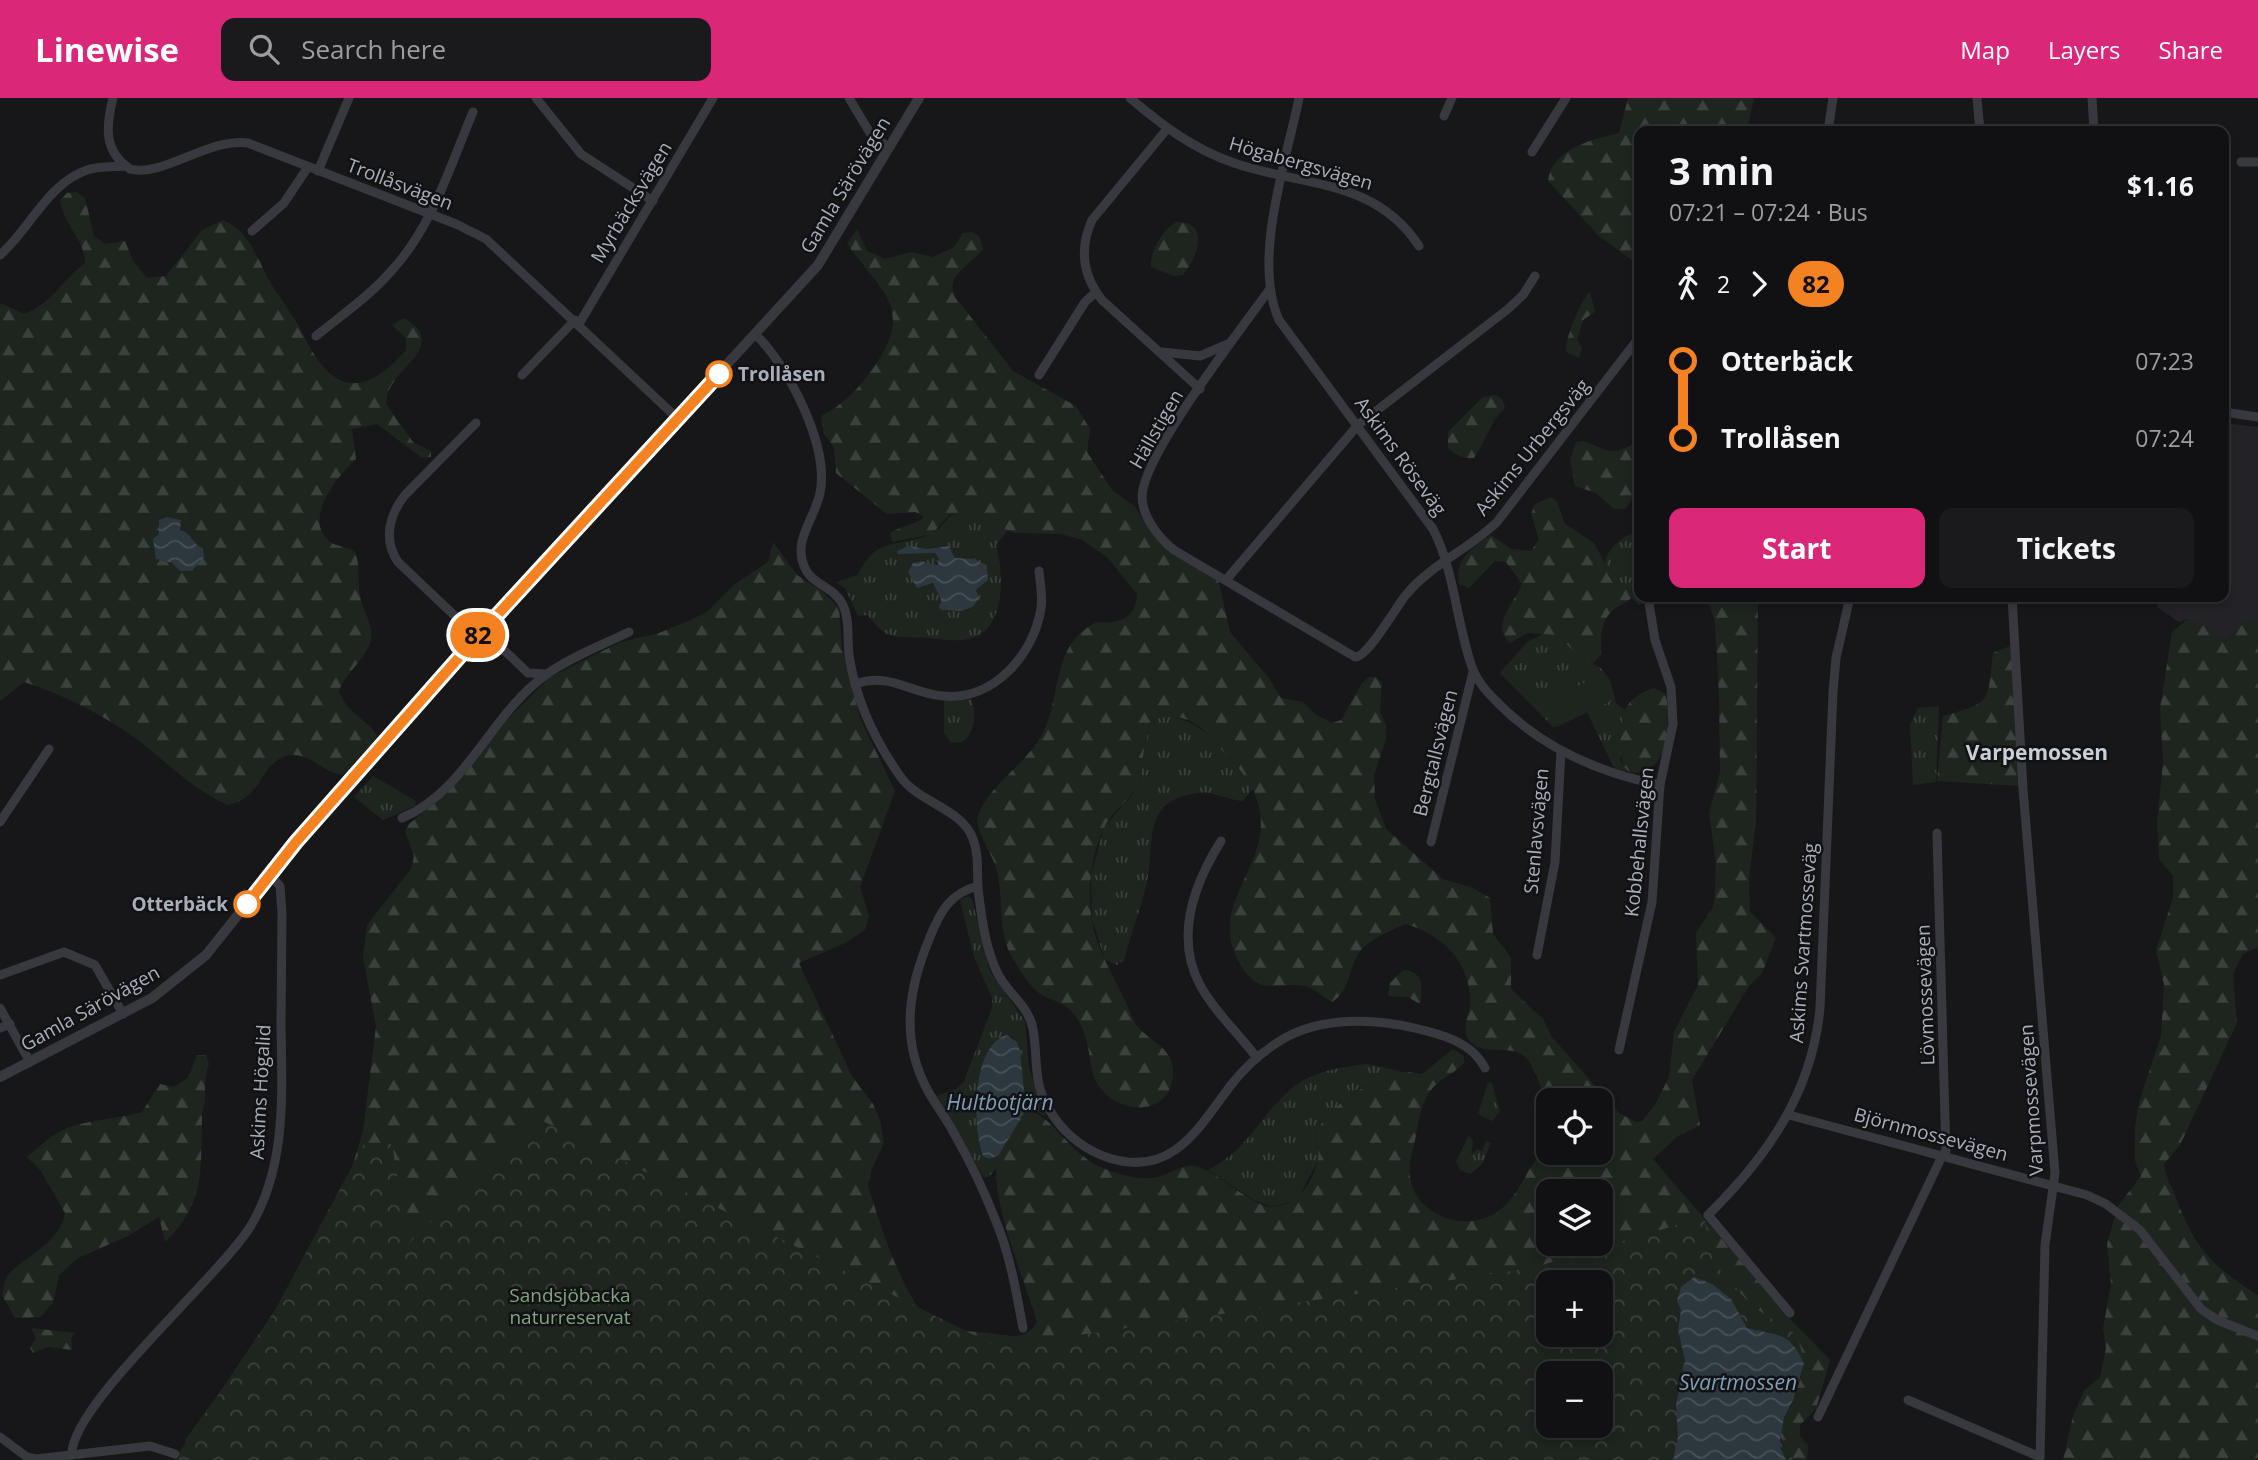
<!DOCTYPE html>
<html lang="en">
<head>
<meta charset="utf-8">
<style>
	body { margin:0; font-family:"Open Sans",sans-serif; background:#1a1a1d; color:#f1f3f6; height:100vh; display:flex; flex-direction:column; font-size:26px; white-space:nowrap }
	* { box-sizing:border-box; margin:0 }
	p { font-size:23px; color:#9c9da0 }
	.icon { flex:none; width:38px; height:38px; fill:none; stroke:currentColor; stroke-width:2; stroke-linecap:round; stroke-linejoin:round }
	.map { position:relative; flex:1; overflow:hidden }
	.details { position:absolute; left:1634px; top:28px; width:595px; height:476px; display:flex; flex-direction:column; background:#111114; border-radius:14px; box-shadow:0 4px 10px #0003,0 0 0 2px #303134 }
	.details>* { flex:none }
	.badge { padding:0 14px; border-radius:23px; font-size:24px; line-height:46px }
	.controls { position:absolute; left:1536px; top:990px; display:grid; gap:14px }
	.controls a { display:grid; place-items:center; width:77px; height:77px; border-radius:14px; background:#111114; box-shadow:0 4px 10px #0003,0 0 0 2px #303134; font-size:35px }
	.map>.badge { position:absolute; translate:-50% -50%; box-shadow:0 0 0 4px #fff }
	.legs { display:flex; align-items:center; gap:10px; height:77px; padding:0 35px; font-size:23px }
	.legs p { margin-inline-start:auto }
	.overview { display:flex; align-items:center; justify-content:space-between; height:119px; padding:0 35px }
	h1 { font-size:38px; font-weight:700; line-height:52px }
	.button { display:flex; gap:14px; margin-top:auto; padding:14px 35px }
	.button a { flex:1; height:80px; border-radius:14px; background:#db2777; color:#fff; font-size:28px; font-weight:700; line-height:80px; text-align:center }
	.button a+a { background:#1a1a1d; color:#f1f3f6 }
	ul { padding:0 35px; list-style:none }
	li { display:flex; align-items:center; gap:24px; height:77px; font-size:26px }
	li i { display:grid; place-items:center; width:10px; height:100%; margin:0 9px; background:currentColor }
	li i::after { content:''; width:18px; height:18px; margin:-9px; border:5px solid; border-radius:50%; background:#111114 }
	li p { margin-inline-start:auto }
	li:first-child i { background:linear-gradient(#0000 50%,currentColor 0) }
	li:last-child i { background:linear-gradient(currentColor 50%,#0000 0) }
	header { display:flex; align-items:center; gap:42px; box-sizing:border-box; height:98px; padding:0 35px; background:#db2777; color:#fff }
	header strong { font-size:33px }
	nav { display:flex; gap:38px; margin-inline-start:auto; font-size:24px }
	.search { width:490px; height:63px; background:#1a1a1d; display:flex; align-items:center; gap:18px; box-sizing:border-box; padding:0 24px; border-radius:14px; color:#9c9da0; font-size:26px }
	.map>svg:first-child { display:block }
	.built { fill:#232327 }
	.grass { fill:url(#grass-tufts); fill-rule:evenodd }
	.forest { fill:url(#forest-firs); fill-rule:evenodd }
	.park { fill:url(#park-crowns); fill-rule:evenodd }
	.pitch { fill:#1d251e }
	.water { fill:url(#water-waves) }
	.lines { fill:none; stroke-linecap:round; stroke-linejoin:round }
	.minor { stroke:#38393f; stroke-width:9 }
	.tertiary { stroke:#38393f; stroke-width:10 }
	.line-1-casing { stroke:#fff; stroke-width:16 }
	.line-1 { stroke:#f58220; stroke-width:10 }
	.stop-1-dot { fill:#fff; stroke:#f58220; stroke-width:3.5 }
	.labels { text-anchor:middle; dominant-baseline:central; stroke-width:5; stroke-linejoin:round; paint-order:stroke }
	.street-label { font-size:19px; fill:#a9afba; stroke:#121215 }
	.stop-label { font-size:19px; font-weight:bold; fill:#a9afba; stroke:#121215; text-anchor:start }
	.park-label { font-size:19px; fill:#80a580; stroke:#121215 }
	.neighbourhood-label { font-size:21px; font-weight:bold; fill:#caced6; stroke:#121215 }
	.water-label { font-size:21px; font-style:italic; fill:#7f9eb6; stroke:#121215 }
</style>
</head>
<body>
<header>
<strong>Linewise</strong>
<div class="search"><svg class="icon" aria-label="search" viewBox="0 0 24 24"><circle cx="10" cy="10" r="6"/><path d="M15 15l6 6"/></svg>Search here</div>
<nav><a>Map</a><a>Layers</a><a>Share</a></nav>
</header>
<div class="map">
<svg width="2258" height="1362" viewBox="0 0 2258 1362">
	<defs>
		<pattern id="grass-tufts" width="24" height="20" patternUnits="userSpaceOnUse" patternTransform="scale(1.75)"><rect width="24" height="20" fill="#1d251e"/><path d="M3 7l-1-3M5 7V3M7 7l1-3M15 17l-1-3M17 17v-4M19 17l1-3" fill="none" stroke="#3b423d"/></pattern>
		<pattern id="forest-firs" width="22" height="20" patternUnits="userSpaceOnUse" patternTransform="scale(1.75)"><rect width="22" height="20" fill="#1d251e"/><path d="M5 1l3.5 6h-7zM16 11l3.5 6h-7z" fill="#3b423d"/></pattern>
		<pattern id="park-crowns" width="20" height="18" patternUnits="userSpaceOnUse" patternTransform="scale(1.75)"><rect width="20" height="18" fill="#1d251e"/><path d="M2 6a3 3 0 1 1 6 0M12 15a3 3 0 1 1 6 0" fill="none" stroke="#3b423d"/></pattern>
		<pattern id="water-waves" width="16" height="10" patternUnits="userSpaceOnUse" patternTransform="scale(1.75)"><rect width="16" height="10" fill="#2d373e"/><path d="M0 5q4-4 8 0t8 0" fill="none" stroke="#495158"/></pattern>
	</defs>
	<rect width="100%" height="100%" fill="#17171a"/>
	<path class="built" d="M2224 325 2258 329V525L2245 523 2225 544 2206 529 2188 521 2179 524 2157 509 2160 499H2224Z"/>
	<g class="grass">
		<path d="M960 414 1008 432 996 447C1004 475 1007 534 968 541 956 544 943 541 930 540 918 539 898 541 887 536 880 533 873 522 867 517L858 518 845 490 836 484 858 477C878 436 897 451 931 436 944 430 945 417 960 414ZM949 448 955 460 974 461 987 467 988 482 976 492 978 500 968 513 939 506 941 501 937 489 928 484 923 489 911 469 917 463 934 468 939 461 935 455 907 454 916 449 927 451Z"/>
		<path d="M1640 432V499H1643V506L1639 507 1631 500 1630 492C1625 488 1617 485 1612 480 1593 459 1621 438 1640 432Z"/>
		<path d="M1545 535 1558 537 1571 551 1602 571 1610 582 1616 605 1625 612 1620 662 1627 673 1614 670 1587 614 1610 603H1547L1559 628 1553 629 1500 575 1527 544Z"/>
		<path d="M971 601C977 616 975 635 962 644L951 645 944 635V603Z"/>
		<path d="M1939 608 1936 684 1913 687 1910 627 1918 610Z"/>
		<path d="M1166 617C1206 623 1230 659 1253 690L1243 703C1227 702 1212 692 1196 695 1140 704 1156 745 1147 784 1141 810 1131 836 1124 862L1117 867 1105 862 1092 821 1091 777 1104 729 1133 696 1142 679V661L1151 623Z"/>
		<path d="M373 678 416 703 415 708 383 722 354 699Z"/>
		<path d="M968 798 972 801 990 874 1025 923 1029 970 1046 1019 1035 1012H1026L1020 953 1012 938 984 962 978 988V1035L981 1052 989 1061 998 1058V1068L989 1079 984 1080 937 998 956 991 964 983 992 910V900L974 859 960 802Z"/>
		<path d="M1367 966 1400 973 1358 991 1322 1024 1316 1037 1319 1061 1297 1102 1273 1109 1254 1102 1208 1072C1248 1052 1258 1020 1290 992 1311 973 1341 969 1367 966Z"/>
		<path d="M1488 984 1492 985 1500 1014 1492 1023 1478 1016Z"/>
		<path d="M1469 1037 1473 1044 1471 1056 1478 1051 1482 1053 1486 1043 1491 1045 1482 1066 1470 1076 1460 1072 1456 1063Z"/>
	</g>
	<g class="forest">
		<path d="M1628 0H1754L1747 33H1640V168L1599 138 1548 83C1552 50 1592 42 1619 35Z"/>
		<path d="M76 94 85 100 94 138 105 146 125 143 133 163 147 180 166 178 202 132 223 122C252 134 258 165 273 189 284 206 297 222 305 240 333 297 365 299 406 252V240L392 227 404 220C446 244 402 266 390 290 387 294 387 301 386 306L413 344 431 353V359L422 360 377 326 352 331 356 361C339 377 302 420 329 443 336 449 347 448 355 454 361 469 357 483 360 498 363 514 376 530 370 546 362 564 345 576 339 593 345 616 381 628 378 645L349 676C325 681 309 649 283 659 259 669 262 700 228 707 188 690 160 656 124 632 91 611 61 596 24 584L0 603V205L24 216C50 207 64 181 85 165 85 141 63 127 60 102L67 95ZM167 419 181 422 180 432 198 448 180 473 172 465 156 461 160 431Z"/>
		<path d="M1176 124C1211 123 1197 160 1183 177L1174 178 1151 169C1150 154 1162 132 1176 124Z"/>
		<path d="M857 131 867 153 885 161 911 154 933 159 954 149 963 135 972 134 979 138 983 151C971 167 943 178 956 200L1013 273 1076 308 1090 331 1087 354 1112 392 1134 408 1153 436 1219 484 1230 534 1269 580 1281 600 1303 604 1315 616 1332 625 1341 622 1362 585 1369 579H1376L1382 585 1380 613 1386 628V641L1374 677 1375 701 1386 731 1443 781 1473 790 1490 800 1493 836 1511 860V891L1543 921 1552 939 1619 1015 1636 1024 1642 1023 1655 1007 1669 979 1674 934 1698 887 1696 835 1713 809 1715 799 1716 765 1709 715 1720 674 1719 598 1715 523 1706 499H1758L1756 723 1749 781 1750 814 1776 840 1762 875 1749 888 1692 982 1700 1027 1678 1038 1653 1061 1794 1225 1830 1262 1816 1311 1800 1327V1338L1808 1347 1807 1362H1786C1773 1336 1784 1322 1795 1298 1799 1288 1801 1276 1804 1265L1678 1339 182 1362 187 1354 185 1342 211 1306 245 1271 337 1120 363 1033 376 928 363 859 367 827 411 771 414 758 405 733 409 726 446 696 504 625 550 579 621 544 659 535 691 522 708 513 735 486 768 464 773 444 797 477 823 494 839 510 842 550 860 620 895 693 860 789 869 818 865 832 845 845 799 865 852 978 873 1006 880 1022 884 1045 871 1073 868 1088C878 1120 903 1200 928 1220 946 1234 974 1233 996 1236 1012 1239 1028 1241 1037 1224 1026 1185 987 1096 998 1057 1002 1044 1017 1022 1026 1012 1049 1013 1070 1057 1101 1069 1119 1077 1145 1085 1164 1077 1178 1072 1184 1065 1199 1069 1220 1076 1254 1110 1274 1109 1298 1107 1314 1083 1318 1061 1320 1053 1315 1043 1317 1035 1323 1013 1377 975 1401 974 1408 973 1415 976 1422 976L1453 951 1464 958V965C1454 976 1439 981 1431 992 1421 1005 1419 1022 1416 1037 1413 1053 1407 1068 1411 1084 1419 1119 1468 1135 1497 1114 1511 1105 1521 1087 1529 1072 1535 1063 1544 1051 1547 1040 1552 1020 1541 986 1532 968 1517 939 1486 963 1469 942 1461 932 1469 918 1470 906 1471 863 1443 838 1406 826 1391 832 1374 839 1362 851 1348 867 1351 893 1332 904 1322 899 1316 890 1304 888 1276 883 1260 900 1240 866 1201 800 1288 761 1252 690 1243 672 1225 656 1212 641 1195 621 1176 613 1151 623 1148 635 1144 647 1143 659 1142 666 1143 674 1141 680 1134 701 1112 712 1104 730 1088 763 1085 811 1098 845 1105 866 1118 886 1127 907 1130 914 1133 924 1139 930 1152 945 1173 950 1173 974 1173 1027 1097 1017 1091 967 1088 946 1084 923 1067 909 1059 903 1047 901 1039 895 1029 887 1020 872 1013 861 996 832 1005 800 996 769 992 757 975 729 977 721 987 686 1032 664 1046 628 1062 588 1053 546 1097 524 1119 526 1136 521 1137 496L1107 459 1082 442 1061 436 1015 435 960 414 949 417 932 436 892 444 890 435C901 428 914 427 924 419L915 414 887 416 836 375 834 349 824 336 821 318C842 308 859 290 872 272 915 212 884 196 847 146ZM1549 1003H1601V1055H1549ZM1549 1094H1601V1146H1549ZM1549 1185H1601V1237H1549ZM1549 1276H1601V1328H1549Z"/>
		<path d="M1590 194 1595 214 1584 221 1577 241 1582 250 1579 260 1566 254C1564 244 1581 200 1590 194Z"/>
		<path d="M1496 297 1502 301 1505 310C1491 322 1485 345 1474 360 1463 361 1456 357 1448 350V334L1483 299Z"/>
		<path d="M1640 342 1639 391 1625 411H1614L1596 395 1575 388 1570 362 1576 344 1584 343C1612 354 1611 359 1640 342Z"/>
		<path d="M1551 399 1557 404 1565 426 1594 445 1613 481 1631 492V500C1626 506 1618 507 1612 513 1600 524 1601 541 1601 557L1593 565 1579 559 1558 537 1528 535 1510 545C1489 527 1516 503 1522 486L1506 464 1495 463 1469 490 1459 486C1454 461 1473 450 1491 437L1511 451 1531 453 1539 441 1531 416 1535 406Z"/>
		<path d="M2188 521 2206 529 2225 544 2245 523 2258 525V849L2243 856 2233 876 2237 925 2180 1047 2164 1066C2165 1078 2171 1087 2175 1097 2193 1148 2212 1169 2258 1197V1362H2063L2073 1318 2084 1293 2100 1279 2106 1250 2103 1231 2111 1186 2107 1146 2118 1108 2141 1078 2135 1063V1029L2139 1004 2161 938 2164 887 2156 852 2173 800V778L2159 761 2157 725 2163 664 2160 611 2172 534Z"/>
		<path d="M2015 546 2021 688 1937 683 1943 618C1993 604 1987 605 1993 555Z"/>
		<path d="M1654 590 1666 596C1669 620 1672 662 1644 673 1639 675 1633 676 1628 673 1617 666 1620 623 1625 612 1631 600 1642 594 1654 590Z"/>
		<path d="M1403 872C1424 873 1423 890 1420 906L1408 899 1388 898 1390 885Z"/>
		<path d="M197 957H206L209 966C204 980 205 984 205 997 206 1004 202 1012 202 1019 200 1071 207 1104 165 1144L159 1119 128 1138 78 1160 59 1177 53 1205 40 1219 15 1220 2 1197C4 1191 4 1181 9 1176 28 1156 59 1146 65 1115L41 1073 27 1059C37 1051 48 1040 59 1034 84 1021 115 1022 142 1014L160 986 174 989 188 980Z"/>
		<path d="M31 1230 75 1235 71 1240 72 1252 48 1249 33 1255 30 1250 36 1240Z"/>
	</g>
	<path class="park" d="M539 1021 998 1249 1532 1170 1704 1119 1713 1164 1752 1208 1797 1237 1805 1266 1782 1312 1780 1337 1794 1362H174L275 1212 364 1046H392L408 1146ZM1549 1185H1601V1237H1549ZM1549 1276H1601V1328H1549Z"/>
	<path class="pitch" d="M1598 578 1610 603 1559 628 1547 603Z"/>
	<g class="water">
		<path d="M167 419 181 422 180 432C191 434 193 447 203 450L204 459 192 473H180L172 465 156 461 153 441 159 436V422Z"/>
		<path d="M908 448 927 451 949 448 955 460 974 461 987 467 988 482 976 492 979 500C970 517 959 512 942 512L939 510 941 501 933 485 917 490 908 474 913 465 921 463 937 467 939 461 935 455 898 456 897 453Z"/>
		<path d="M1007 937 1017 944 1020 953 1026 1012 998 1058 989 1061 983 1058C972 1030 971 947 1007 937Z"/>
		<path d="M1694 1179 1712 1186 1731 1201 1747 1230C1777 1238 1788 1232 1804 1265L1794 1300 1784 1320 1779 1347 1786 1362H1673L1678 1339 1676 1307 1685 1262 1678 1232 1681 1212 1677 1203 1681 1189Z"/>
	</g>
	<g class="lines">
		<g class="minor">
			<path d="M113 0C106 28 103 53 130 71 161 80 210 39 248 45L456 126 486 141 676 319"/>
			<path d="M536 0 581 56 653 103"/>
			<path d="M849 0 870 35 888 49"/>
			<path d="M1130 0C1162 27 1193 51 1234 65 1303 89 1374 80 1419 148"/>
			<path d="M1299 0C1286 64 1252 162 1279 222L1433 431C1455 474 1456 524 1472 569 1477 584 1489 596 1500 607 1544 651 1600 675 1660 687"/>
			<path d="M1977 0 1980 33"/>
			<path d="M2092 0 2094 33"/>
			<path d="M1444 18 1452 0"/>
			<path d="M1167 31 1092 122C1079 151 1083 178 1102 202L1200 291"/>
			<path d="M1828 33 1833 0"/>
			<path d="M1532 54 1566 0"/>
			<path d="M2241 64H2258"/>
			<path d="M318 73 349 0"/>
			<path d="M252 133 284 105 308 69"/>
			<path d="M0 157C29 132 48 85 87 72 99 68 113 69 125 68"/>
			<path d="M1269 192C1240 233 1144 355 1142 398 1142 419 1159 440 1174 452L1355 559C1367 560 1395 511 1405 498 1431 466 1468 452 1497 424L1638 241"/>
			<path d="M579 226 713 0"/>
			<path d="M755 236C788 267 830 349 820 395 815 420 793 442 804 468 811 487 835 489 843 507 851 524 846 545 850 563 857 604 876 644 900 678 918 705 962 710 973 741 979 757 977 773 978 790 981 817 985 847 996 872 1005 894 1029 907 1033 931 1039 966 1031 986 1054 1019 1067 1038 1087 1053 1109 1060 1173 1080 1199 1029 1231 987 1245 969 1263 953 1283 941 1321 919 1373 920 1414 930 1441 936 1472 944 1485 970"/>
			<path d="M316 238C343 216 371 197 393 171 433 127 450 68 473 14"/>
			<path d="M1162 254 1200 258 1228 246"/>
			<path d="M522 277 575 222"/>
			<path d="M1039 277 1085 204 1096 194"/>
			<path d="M2224 314 2258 319"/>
			<path d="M476 325 405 397C389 417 383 442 398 464L477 539"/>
			<path d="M1226 482 1358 327 1508 211 1523 197 1535 178"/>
			<path d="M483 532 528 575 547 576"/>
			<path d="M855 586C891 574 909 595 943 598 993 603 1034 557 1041 510 1043 498 1040 485 1039 473"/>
			<path d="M402 720C468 692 490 616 547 576 571 559 602 547 629 534"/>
			<path d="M0 724 49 651"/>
			<path d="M1937 735 1946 1057"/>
			<path d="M1221 743C1194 786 1174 838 1200 887 1214 913 1239 936 1257 960"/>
			<path d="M1431 744 1473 574"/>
			<path d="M978 788C950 795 940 814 930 839 908 891 900 942 928 993 937 1009 948 1023 956 1039 971 1065 984 1093 995 1121 1010 1156 1016 1193 1023 1230"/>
			<path d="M1537 857 1555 764 1561 653"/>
			<path d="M0 877 64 854 95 867 123 916"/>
			<path d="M0 910 30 964"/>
			<path d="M0 930 10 926"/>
			<path d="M1619 952 1652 804 1660 687 1673 626 1671 589 1655 542 1648 499"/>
			<path d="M1789 1017 2087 1097 2106 1106 2140 1132 2201 1211 2217 1222 2258 1238"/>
			<path d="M1790 1215 1708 1117C1767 1059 1812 995 1820 910L1833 594 1836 560 1850 499"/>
			<path d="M1908 1302 2040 1359 2045 1147 2055 1075 2023 691 2012 499"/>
			<path d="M1818 1319 1943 1056"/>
			<path d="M0 1339 27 1359 36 1361 150 1348 175 1356"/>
			<path d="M72 1357C69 1309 218 1180 250 1129 287 1069 282 994 281 927 281 889 282 852 282 815L280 788 270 777"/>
		</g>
		<path class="tertiary" d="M0 979 152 900 206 857 296 744 477 539 818 167 919 0"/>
	</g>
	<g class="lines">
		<g class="line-1-casing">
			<path id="line-1" d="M247 806 296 744 477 539 719 276"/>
		</g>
		<use href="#line-1" class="line-1"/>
	</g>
	<g class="stop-1-dot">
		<circle cx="719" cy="276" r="12"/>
		<circle cx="247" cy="806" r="12"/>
	</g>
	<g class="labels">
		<g class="street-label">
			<text transform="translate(1301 65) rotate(16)">Högabergsvägen</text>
			<text transform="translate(400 86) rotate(21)">Trollåsvägen</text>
			<text transform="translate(845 87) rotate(-59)">Gamla Särövägen</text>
			<text transform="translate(631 104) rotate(-59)">Myrbäcksvägen</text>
			<text transform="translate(1156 331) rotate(-60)">Hällstigen</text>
			<text transform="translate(1532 349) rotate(-51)">Askims Urbergsväg</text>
			<text transform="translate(1401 358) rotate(54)">Askims Röseväg</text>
			<text transform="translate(1435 655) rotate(-76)">Bergtallsvägen</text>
			<text transform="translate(1536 733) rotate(-85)">Stenlavsvägen</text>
			<text transform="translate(1639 744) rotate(-84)">Kobbehallsvägen</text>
			<text transform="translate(1803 845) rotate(-86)">Askims Svartmosseväg</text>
			<text transform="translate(1925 897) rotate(-92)">Lövmossevägen</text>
			<text transform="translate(90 910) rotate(-29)">Gamla Särövägen</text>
			<text transform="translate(260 994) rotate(-87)">Askims Högalid</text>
			<text transform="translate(2031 1002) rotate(-94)">Varpmossevägen</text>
			<text transform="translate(1931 1036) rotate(15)">Björnmossevägen</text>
		</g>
		<g class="stop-label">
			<text x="738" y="276">Trollåsen</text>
			<text x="228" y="806" text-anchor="end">Otterbäck</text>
		</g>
		<g class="park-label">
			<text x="570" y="1197">Sandsjöbacka<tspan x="570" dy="22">naturreservat</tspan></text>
		</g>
		<g class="neighbourhood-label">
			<text x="2037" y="654">Varpemossen</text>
		</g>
		<g class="water-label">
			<text x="1000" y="1004">Hultbotjärn</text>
			<text x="1738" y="1284">Svartmossen</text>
		</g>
	</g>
</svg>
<div class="controls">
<a><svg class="icon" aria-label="locate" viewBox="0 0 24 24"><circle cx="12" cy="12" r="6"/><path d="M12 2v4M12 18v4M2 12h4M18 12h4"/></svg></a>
<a><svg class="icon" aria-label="layers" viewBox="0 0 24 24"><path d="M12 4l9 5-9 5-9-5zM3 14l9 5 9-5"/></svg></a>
<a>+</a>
<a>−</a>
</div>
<b class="badge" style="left:478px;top:537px;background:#f58220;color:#111">82</b>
<section class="details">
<div class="overview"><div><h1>3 min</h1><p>07:21 – 07:24 · Bus</p></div><b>$1.16</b></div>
<div class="legs"><svg class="icon" aria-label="walk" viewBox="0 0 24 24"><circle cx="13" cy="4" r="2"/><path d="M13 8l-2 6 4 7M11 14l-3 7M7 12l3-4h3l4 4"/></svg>2<svg class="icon" aria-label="forward" viewBox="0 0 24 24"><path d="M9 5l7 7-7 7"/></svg><b class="badge" style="background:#f58220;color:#111">82</b></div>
<ul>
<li><i style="color:#f58220"></i><b>Otterbäck</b><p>07:23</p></li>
<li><i style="color:#f58220"></i><b>Trollåsen</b><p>07:24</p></li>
</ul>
<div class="button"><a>Start</a><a>Tickets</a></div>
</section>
</div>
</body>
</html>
